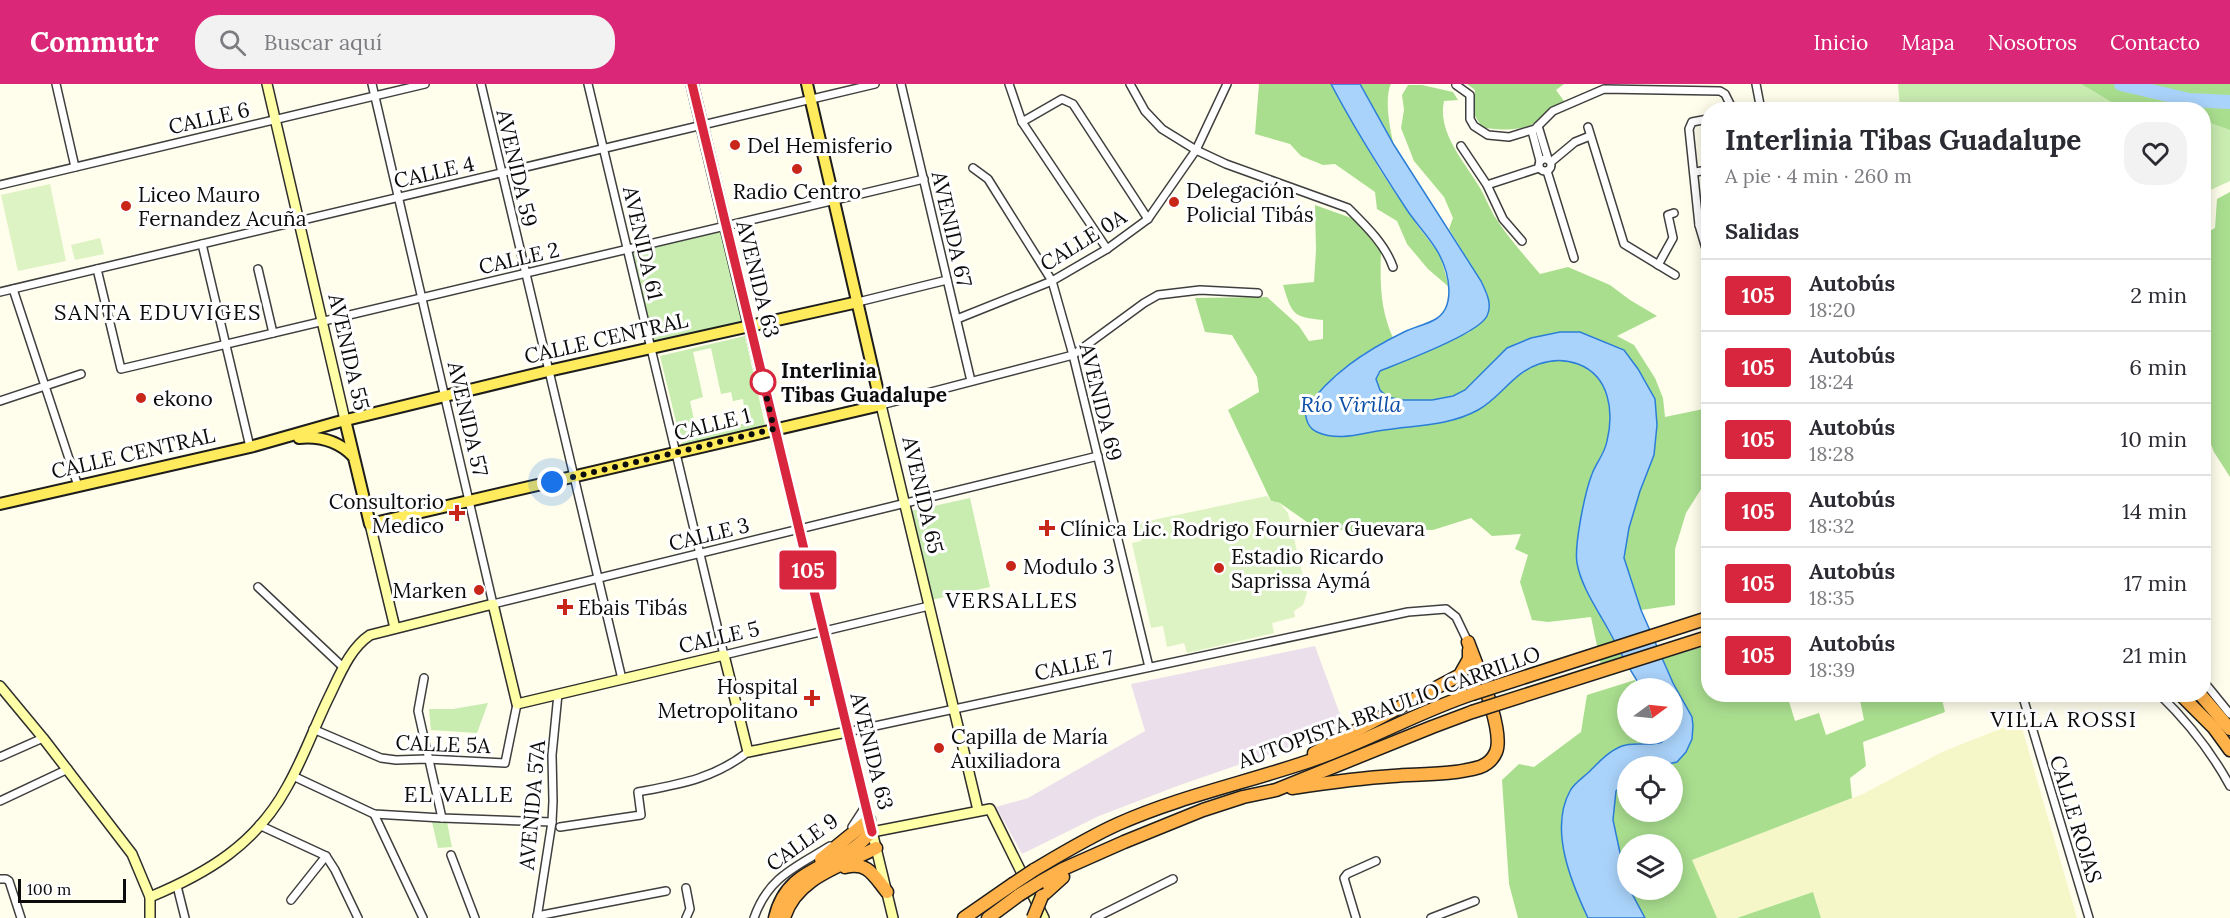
<!DOCTYPE html>
<html lang="es">
<head>
<meta charset="utf-8">
<style>
	body { margin:0; font-family:Lora,serif; background:#f2f2f3; color:#2b2b33; height:100vh; display:flex; flex-direction:column; font-size:22px; white-space:nowrap }
	* { box-sizing:border-box; margin:0 }
	p { font-size:20px; color:#7c7c81 }
	.icon { flex:none; width:33px; height:33px; fill:none; stroke:currentColor; stroke-width:2; stroke-linecap:round; stroke-linejoin:round }
	.map { position:relative; flex:1; overflow:hidden }
	.drawer { position:absolute; left:1701px; top:18px; width:510px; height:600px; display:flex; flex-direction:column; background:#fff; border-radius:24px; box-shadow:0 3px 15px #0003 }
	.drawer>* { flex:none }
	.badge { padding:0 12px; border-radius:4px; font-size:21px; line-height:39px }
	.needle { width:39px; rotate:75deg }
	.tools { position:absolute; left:1617px; top:594px; display:grid; gap:12px }
	.tools a { display:grid; place-items:center; width:66px; height:66px; border-radius:50%; background:#fff; box-shadow:0 3px 15px #0003; font-size:30px }
	.scale { position:absolute; left:18px; bottom:15px; width:108px; box-sizing:border-box; padding-left:6px; border:3px solid #0c0c0c; border-top:0; font-size:16px; line-height:21px; white-space:nowrap; color:#0c0c0c; -webkit-text-stroke:4px #fff; paint-order:stroke }
	.you { position:absolute; width:30px; height:30px; margin:-15px; border:4px solid #fff; border-radius:50%; background:#1a73e8; box-shadow:0 0 0 9px #1a73e833 }
	.map>.badge { position:absolute; translate:-50% -50%; box-shadow:0 0 0 3px #fff }
	h2 { padding:0 24px; font-size:22px; line-height:54px }
	.round { display:grid; place-items:center; flex:none; width:63px; height:63px; border-radius:24px; background:#f2f2f3 }
	.headline { display:flex; align-items:center; justify-content:space-between; height:102px; padding:0 24px }
	h1 { font-size:28px; font-weight:700; line-height:45px }
	ul { padding:0; list-style:none }
	li { display:flex; align-items:center; gap:18px; height:72px; padding:0 24px; border-top:2px solid #e1e1e2 }
	li div { flex:1 }
	li b { display:block; font-size:22px }
	li em { font-style:normal }
	li .badge { min-width:66px; font-weight:700; text-align:center }
	header { display:flex; align-items:center; gap:36px; box-sizing:border-box; height:84px; padding:0 30px; background:#db2777; color:#fff }
	header strong { font-size:28px }
	nav { display:flex; gap:33px; margin-inline-start:auto; font-size:21px }
	.search { width:420px; height:54px; background:#f2f2f3; display:flex; align-items:center; gap:15px; box-sizing:border-box; padding:0 21px; border-radius:24px; color:#7c7c81; font-size:22px }
	.map>svg:first-child { display:block }
	.industrial { fill:#ecdfec }
	.farmland { fill:#f6f7c8 }
	.green { fill:#c9ecb1; fill-rule:evenodd }
	.forest { fill:#a9de8f }
	.pitch { fill:#ddf3c4 }
	.water { fill:#aad3fb; stroke:#2b7ed8; stroke-width:1.5 }
	.lines { fill:none; stroke-linecap:round; stroke-linejoin:round }
	.river { stroke:#aad3fb; stroke-width:14 }
	.street-casing { stroke:#3f3f3f; stroke-width:10 }
	.secondary-casing { stroke:#2e2e2e; stroke-width:12 }
	.primary-casing { stroke:#1d1d1d; stroke-width:14 }
	.highway-casing { stroke:#1d1d1d; stroke-width:15 }
	.street { stroke:#fff; stroke-width:7 }
	.secondary { stroke:#feffa6; stroke-width:9 }
	.primary { stroke:#ffeb5b; stroke-width:10 }
	.highway { stroke:#ffb249; stroke-width:12 }
	.highway-bridge-casing { stroke:#1d1d1d; stroke-width:15; stroke-linecap:butt }
	.highway-bridge { stroke:#ffb249; stroke-width:12 }
	.line-casing { stroke:#fff; stroke-width:14 }
	.line { stroke:#d7263d; stroke-width:9 }
	.walk { stroke:#0c0c0c; stroke-width:6; stroke-dasharray:0 10.8 }
	.poi-dot { fill:#c72619; stroke:#fff; stroke-width:2 }
	.stop-dot { fill:#fff; stroke:#d7263d; stroke-width:3 }
	.labels { text-anchor:middle; dominant-baseline:central; stroke-width:6; stroke-linejoin:round; paint-order:stroke }
	.street-label { font-size:21px; fill:#0c0c0c; stroke:#fff }
	.poi-label { font-size:21px; fill:#0c0c0c; stroke:#fff; text-anchor:start }
	.stop-label { font-size:21px; font-weight:bold; fill:#0c0c0c; stroke:#fff; text-anchor:start }
	.neighbourhood-label { font-size:22px; letter-spacing:1.5px; fill:#0c0c0c; stroke:#fff }
	.water-label { font-size:22px; font-style:italic; fill:#0c50a7; stroke:#fff }
</style>
</head>
<body>
<header>
<strong>Commutr</strong>
<div class="search"><svg class="icon" aria-label="search" viewBox="0 0 24 24"><circle cx="10" cy="10" r="6"/><path d="M15 15l6 6"/></svg>Buscar aquí</div>
<nav><a>Inicio</a><a>Mapa</a><a>Nosotros</a><a>Contacto</a></nav>
</header>
<div class="map">
<svg width="2230" height="834" viewBox="0 0 2230 834">
	<rect width="100%" height="100%" fill="#fffdeb"/>
	<path class="industrial" d="M1315 562 1345 644 1180 701 1099 732 1022 770 996 723 1028 714 1145 647 1131 600Z"/>
	<path class="farmland" d="M2020 637 2077 834H1821L1813 808 1737 834H1717L1691 776 1863 710 1942 668Z"/>
	<g class="green">
		<path d="M1898 0H2081L2123 25H1900Z"/>
		<path d="M2204 37 2230 46V97L2204 109Z"/>
		<path d="M724 146 744 238 650 259 628 169Z"/>
		<path d="M745 252 765 341 682 362 660 272ZM711 264 721 310 731 308 733 317 743 315 746 339 697 350 690 317 703 313 693 268Z"/>
		<path d="M970 414 990 503 931 516 911 427Z"/>
		<path d="M488 619 477 649 431 646 429 625H453Z"/>
		<path d="M432 738H447L452 763 438 764Z"/>
	</g>
	<g class="forest">
		<path d="M1259 0H1331L1380 86 1417 141 1440 171 1449 203 1428 185 1407 160 1397 137 1377 125 1375 108 1335 80 1323 81 1301 72 1290 60 1255 50Z"/>
		<path d="M1360 0H1391C1384 14 1390 46 1394 61Z"/>
		<path d="M1467 0H1564L1556 6 1564 17C1547 24 1541 37 1529 42 1518 47 1493 46 1482 43L1475 32V6Z"/>
		<path d="M2081 0H2230V46L2204 37V26L2123 25Z"/>
		<path d="M1408 1H1422L1453 8 1458 16 1444 17C1437 49 1465 78 1480 104 1486 114 1490 126 1497 136 1509 155 1526 173 1540 190L1568 183 1610 201 1630 216 1657 232 1617 252 1634 261 1655 294 1663 314 1665 333 1708 324V394L1686 429 1675 465V521L1641 526 1624 474 1629 444 1640 407 1654 371 1657 341 1560 248C1543 252 1523 254 1508 264 1491 275 1481 295 1465 306 1449 317 1406 320 1388 313 1381 310 1379 302 1376 295L1380 287 1470 248 1488 212 1481 197 1449 145 1453 134 1444 113 1414 77 1401 44 1404 26 1402 11Z"/>
		<path d="M2230 108V393L2214 368 2204 343V150L2215 144 2217 115Z"/>
		<path d="M1315 121 1354 135 1381 167C1380 200 1380 224 1393 254L1363 270 1335 291 1345 353 1478 326 1517 293 1537 280 1562 274 1582 281 1599 294 1609 313 1611 331 1607 359 1591 391 1579 447 1584 502 1626 579 1602 586 1591 533 1548 538 1532 536 1520 498 1528 471 1515 465 1521 450 1492 452 1471 434 1433 446 1399 445 1354 449 1307 438 1280 419 1271 417 1228 326 1259 308 1257 293 1232 251 1205 248 1195 214 1267 213 1299 242 1309 257 1323 255V236C1292 233 1292 230 1283 201L1314 198 1316 166Z"/>
		<path d="M1708 561V610L1759 611 1763 618 1787 611 1795 637 1819 629 1826 651 1864 636 1859 611H1941L1945 628 1863 658 1866 682 1850 694 1852 714 1692 776 1717 834H1645L1630 806H1672V760H1628L1627 801 1613 735 1616 707 1627 696 1628 728H1672V682H1660L1677 678 1673 599 1663 575Z"/>
		<path d="M1635 596 1642 604H1628V650H1668C1662 664 1650 661 1637 659L1561 732C1563 768 1572 801 1588 834H1518L1509 800 1502 696 1519 680 1534 683 1581 648 1587 611Z"/>
		<path d="M1813 808 1821 834H1737Z"/>
	</g>
	<g class="pitch">
		<path d="M50 100 66 177 18 187 1 111Z"/>
		<path d="M100 154 104 170 75 176 71 161Z"/>
		<path d="M1267 412 1271 417 1280 419 1288 429 1307 509 1303 521 1294 527 1295 533 1272 539 1274 549 1187 569 1184 559 1167 563 1163 542 1151 544 1132 459 1141 457 1139 439Z"/>
	</g>
	<path class="water" d="M1331 0H1360L1394 61 1481 197C1486 208 1493 220 1487 232 1478 250 1402 278 1380 287L1376 295 1380 306 1387 313 1403 316H1432L1453 312 1465 306 1507 264 1531 254 1560 248H1580L1624 266 1638 285 1655 315 1657 341 1654 371 1640 407 1629 444 1624 474 1641 526 1673 599 1692 633 1693 642 1692 655 1686 668 1677 678 1660 682H1628L1627 696 1616 707 1613 736 1628 806H1630L1645 834H1588C1571 798 1549 745 1570 707 1574 699 1584 693 1590 687 1599 678 1609 667 1622 662 1635 657 1649 663 1662 658L1668 650H1672V604H1642C1629 586 1619 565 1608 545 1597 525 1581 502 1577 479 1574 461 1585 408 1592 390 1596 379 1605 369 1607 357 1614 328 1610 292 1578 280 1565 275 1553 275 1539 280 1514 288 1500 314 1478 326 1449 342 1416 341 1384 346 1362 349 1339 358 1317 348 1308 344 1306 336 1305 326 1330 290 1365 267 1404 248 1414 243 1425 241 1434 236 1457 224 1449 189 1439 170 1431 155 1417 141 1407 126 1380 85 1354 44 1331 0Z"/>
	<g class="lines">
		<path class="river" d="M2121 0 2189 16 2230 18"/>
		<g class="street-casing">
			<g id="street">
				<path d="M56 0 75 83"/>
				<path d="M372 0 493 520 1098 372"/>
				<path d="M481 0 622 595"/>
				<path d="M588 0 724 571 929 522"/>
				<path d="M901 0 971 297"/>
				<path d="M1009 0 1022 38 1107 165"/>
				<path d="M1130 0 1145 27 1162 45 1196 66 1226 80 1348 124C1365 141 1385 160 1393 183"/>
				<path d="M1756 0 1761 26"/>
				<path d="M1456 1 1470 11V35L1474 42 1488 51 1509 53 1535 45 1553 27 1604 5 1720 7 1725 10 1733 26"/>
				<path d="M1708 35 1692 38 1689 45 1699 141 1708 171"/>
				<path d="M1022 38 1062 15 1073 20 1148 135"/>
				<path d="M1538 42 1548 75"/>
				<path d="M1588 43 1624 160 1675 191"/>
				<path d="M1532 47 1540 77"/>
				<path d="M1461 62 1487 101 1503 135 1522 157"/>
				<circle cx="1545" cy="81" r="6"/>
				<path d="M1551 78 1575 58 1590 52"/>
				<path d="M973 84 988 95 1052 197 1073 271 1149 583"/>
				<path d="M1547 87 1574 174"/>
				<path d="M1695 88 1708 86"/>
				<path d="M0 101 425 0"/>
				<path d="M1487 101 1539 84"/>
				<path d="M1699 141 1708 140"/>
				<path d="M202 160 250 363"/>
				<path d="M1658 181 1673 154 1668 131 1674 129"/>
				<path d="M97 185 121 285 924 95"/>
				<path d="M258 185 273 249"/>
				<path d="M13 205 78 402"/>
				<path d="M0 208 875 0"/>
				<path d="M858 218 947 196"/>
				<path d="M957 235 1052 197 1107 165 1148 135 1196 66 1227 0"/>
				<path d="M0 317 81 290"/>
				<path d="M881 321 1073 271 1144 219 1158 211 1200 206 1258 209"/>
				<path d="M258 503 344 584"/>
				<path d="M424 594 418 627 442 734"/>
				<path d="M2204 598 2230 630"/>
				<path d="M2022 610 2089 834"/>
				<path d="M2159 610C2188 638 2211 667 2230 702"/>
				<path d="M313 645 381 674 396 676 427 675 505 679 517 620"/>
				<path d="M847 648 1408 528 1446 525 1456 533 1468 558"/>
				<path d="M0 673 43 654"/>
				<path d="M293 692 374 730 442 734 552 738"/>
				<path d="M0 717 68 685"/>
				<path d="M374 730 423 834"/>
				<path d="M259 741 326 772 335 786 358 834"/>
				<path d="M560 743 641 731 638 708C680 700 713 695 748 668"/>
				<path d="M852 743 865 723"/>
				<path d="M451 771 475 834"/>
				<path d="M0 795H6L9 797 21 834"/>
				<path d="M177 802 185 834"/>
				<path d="M686 804 690 825 686 834"/>
				<path d="M291 816 326 772"/>
				<path d="M537 832 666 807"/>
				<path d="M537 834 552 738 553 717 552 671 558 610"/>
				<path d="M754 834C768 793 796 783 830 762"/>
				<path d="M1095 834 1173 795"/>
				<path d="M1356 834 1344 794 1347 790 1376 777"/>
				<path d="M1431 834 1475 817"/>
			</g>
		</g>
		<g class="secondary-casing">
			<g id="secondary">
				<path d="M267 0 345 336"/>
				<path d="M749 240 893 834"/>
				<path d="M881 321 978 726"/>
				<path d="M370 440 395 544"/>
				<path d="M0 602 43 654 132 770 150 813V834"/>
				<path d="M872 748 990 725 1044 834"/>
				<path d="M150 813C208 789 256 760 287 703 303 675 314 644 328 615 339 593 349 565 370 551L493 520 517 620 724 571 748 668 847 648"/>
			</g>
		</g>
		<g class="primary-casing">
			<g id="primary">
				<path d="M692 0 749 240"/>
				<path d="M345 336 370 440 881 321 807 0"/>
				<path d="M299 354C320 352 338 357 353 372"/>
				<path d="M0 420 250 363 338 338 548 287 858 218"/>
			</g>
		</g>
		<g class="highway-casing">
			<g id="highway">
				<path d="M2180 610 2214 644 2230 666"/>
				<path d="M2200 610 2230 645"/>
				<path d="M1314 669 1460 591 1469 575V566"/>
				<path d="M1292 704C1325 699 1359 694 1393 692 1421 690 1453 691 1480 683 1488 680 1493 675 1496 668 1505 647 1476 580 1468 558"/>
				<path d="M821 775 869 736"/>
				<path d="M845 783C868 777 874 792 887 808"/>
				<path d="M1034 786C1061 770 1089 753 1118 740 1183 711 1254 697 1321 673 1373 654 1421 627 1472 610"/>
				<path d="M1040 798 1063 785 1124 758 1203 726 1243 713 1276 706 1432 643 1472 628"/>
				<path d="M1042 812 1063 793"/>
				<path d="M775 834C785 789 821 786 854 764 860 760 866 753 872 748"/>
				<path d="M784 834C796 793 842 782 876 764"/>
				<path d="M964 834 1013 800"/>
				<path d="M988 834 1019 811"/>
			</g>
		</g>
		<use href="#street" class="street"/>
		<use href="#secondary" class="secondary"/>
		<use href="#primary" class="primary"/>
		<use href="#highway" class="highway"/>
		<g class="highway-bridge-casing">
			<g id="highway-bridge">
				<path d="M1472 610 1708 534"/>
				<path d="M1472 628 1708 553"/>
				<path d="M1013 800 1034 786"/>
				<path d="M1019 811 1040 798"/>
				<path d="M1033 834 1042 812"/>
			</g>
		</g>
		<use href="#highway-bridge" class="highway-bridge"/>
	</g>
	<g class="lines">
		<g class="line-casing">
			<path id="line" d="M692 0 872 748"/>
		</g>
		<use href="#line" class="line"/>
		<path class="walk" d="M552 398 774 345 763 298"/>
	</g>
	<g class="poi-dot">
		<circle cx="735" cy="61" r="6"/>
		<circle cx="797" cy="85" r="6"/>
		<circle cx="1174" cy="118" r="6"/>
		<circle cx="126" cy="122" r="6"/>
		<circle cx="141" cy="314" r="6"/>
		<path d="M454 420h6v6h6v6h-6v6h-6v-6h-6v-6h6z"/>
		<path d="M1044 435h6v6h6v6h-6v6h-6v-6h-6v-6h6z"/>
		<circle cx="1011" cy="482" r="6"/>
		<circle cx="1219" cy="484" r="6"/>
		<circle cx="479" cy="506" r="6"/>
		<path d="M562 514h6v6h6v6h-6v6h-6v-6h-6v-6h6z"/>
		<path d="M809 605h6v6h6v6h-6v6h-6v-6h-6v-6h6z"/>
		<circle cx="939" cy="664" r="6"/>
	</g>
	<circle class="stop-dot" cx="763" cy="298" r="12"/>
	<g class="labels">
		<g class="street-label">
			<text transform="translate(209 34) rotate(-13)">CALLE 6</text>
			<text transform="translate(517 84) rotate(77)">AVENIDA 59</text>
			<text transform="translate(434 88) rotate(-13)">CALLE 4</text>
			<text transform="translate(952 145) rotate(77)">AVENIDA 67</text>
			<text transform="translate(1083 156) rotate(-32)">CALLE 0A</text>
			<text transform="translate(643 159) rotate(77)">AVENIDA 61</text>
			<text transform="translate(519 174) rotate(-13)">CALLE 2</text>
			<text transform="translate(758 195) rotate(76)">AVENIDA 63</text>
			<text transform="translate(606 254) rotate(-13)">CALLE CENTRAL</text>
			<text transform="translate(349 268) rotate(77)">AVENIDA 55</text>
			<text transform="translate(1101 318) rotate(76)">AVENIDA 69</text>
			<text transform="translate(468 335) rotate(77)">AVENIDA 57</text>
			<text transform="translate(712 340) rotate(-14)">CALLE 1</text>
			<text transform="translate(133 369) rotate(-13)">CALLE CENTRAL</text>
			<text transform="translate(923 411) rotate(77)">AVENIDA 65</text>
			<text transform="translate(709 450) rotate(-14)">CALLE 3</text>
			<text transform="translate(719 553) rotate(-13)">CALLE 5</text>
			<text transform="translate(1074 581) rotate(-12)">CALLE 7</text>
			<text transform="translate(1389 623) rotate(-20)">AUTOPISTA BRAULIO CARRILLO</text>
			<text transform="translate(443 660) rotate(2)">CALLE 5A</text>
			<text transform="translate(872 667) rotate(76)">AVENIDA 63</text>
			<text transform="translate(532 721) rotate(-85)">AVENIDA 57A</text>
			<text transform="translate(2076 735) rotate(73)">CALLE ROJAS</text>
			<text transform="translate(802 758) rotate(-36)">CALLE 9</text>
		</g>
		<g class="poi-label">
			<text x="747" y="61">Del Hemisferio</text>
			<text x="1186" y="106">Delegación<tspan x="1186" dy="24">Policial Tibás</tspan></text>
			<text x="797" y="107" text-anchor="middle">Radio Centro</text>
			<text x="138" y="110">Liceo Mauro<tspan x="138" dy="24">Fernandez Acuña</tspan></text>
			<text x="153" y="314">ekono</text>
			<text x="444" y="417" text-anchor="end">Consultorio<tspan x="444" dy="24">Medico</tspan></text>
			<text x="1060" y="444">Clínica Lic. Rodrigo Fournier Guevara</text>
			<text x="1231" y="472">Estadio Ricardo<tspan x="1231" dy="24">Saprissa Aymá</tspan></text>
			<text x="1023" y="482">Modulo 3</text>
			<text x="467" y="506" text-anchor="end">Marken</text>
			<text x="578" y="523">Ebais Tibás</text>
			<text x="798" y="602" text-anchor="end">Hospital<tspan x="798" dy="24">Metropolitano</tspan></text>
			<text x="951" y="652">Capilla de María<tspan x="951" dy="24">Auxiliadora</tspan></text>
		</g>
		<g class="stop-label">
			<text x="781" y="286">Interlinia<tspan x="781" dy="24">Tibas Guadalupe</tspan></text>
		</g>
		<g class="neighbourhood-label">
			<text x="158" y="228">SANTA EDUVIGES</text>
			<text x="1012" y="516">VERSALLES</text>
			<text x="2064" y="635">VILLA ROSSI</text>
			<text x="459" y="710">EL VALLE</text>
		</g>
		<g class="water-label">
			<text x="1351" y="320">Río Virilla</text>
		</g>
	</g>
</svg>
<div class="tools">
<a><svg class="needle" viewBox="-14 -14 28 28"><path d="M0-13l5 13h-10z" fill="#e53935"/><path d="M0 13l5-13h-10z" fill="#7c7c81"/></svg></a>
<a><svg class="icon" aria-label="locate" viewBox="0 0 24 24"><circle cx="12" cy="12" r="6"/><path d="M12 2v4M12 18v4M2 12h4M18 12h4"/></svg></a>
<a><svg class="icon" aria-label="layers" viewBox="0 0 24 24"><path d="M12 4l9 5-9 5-9-5zM3 14l9 5 9-5"/></svg></a>
</div>
<div class="scale">100 m</div>
<div class="you" style="left:552px;top:398px"></div>
<b class="badge" style="left:808px;top:486px;background:#d7263d;color:#fff">105</b>
<section class="drawer">
<div class="headline"><div><h1>Interlinia Tibas Guadalupe</h1><p>A pie · 4 min · 260 m</p></div><a class="round"><svg class="icon" aria-label="heart" viewBox="0 0 24 24"><path d="M12 20l-8-8c-3-5 5-10 8-4 3-6 11-1 8 4z"/></svg></a></div>
<h2>Salidas</h2>
<ul>
<li><span class="badge" style="background:#d7263d;color:#fff">105</span><div><b>Autobús</b><p>18:20</p></div><em>2 min</em></li>
<li><span class="badge" style="background:#d7263d;color:#fff">105</span><div><b>Autobús</b><p>18:24</p></div><em>6 min</em></li>
<li><span class="badge" style="background:#d7263d;color:#fff">105</span><div><b>Autobús</b><p>18:28</p></div><em>10 min</em></li>
<li><span class="badge" style="background:#d7263d;color:#fff">105</span><div><b>Autobús</b><p>18:32</p></div><em>14 min</em></li>
<li><span class="badge" style="background:#d7263d;color:#fff">105</span><div><b>Autobús</b><p>18:35</p></div><em>17 min</em></li>
<li><span class="badge" style="background:#d7263d;color:#fff">105</span><div><b>Autobús</b><p>18:39</p></div><em>21 min</em></li>
</ul>
</section>
</div>
</body>
</html>
